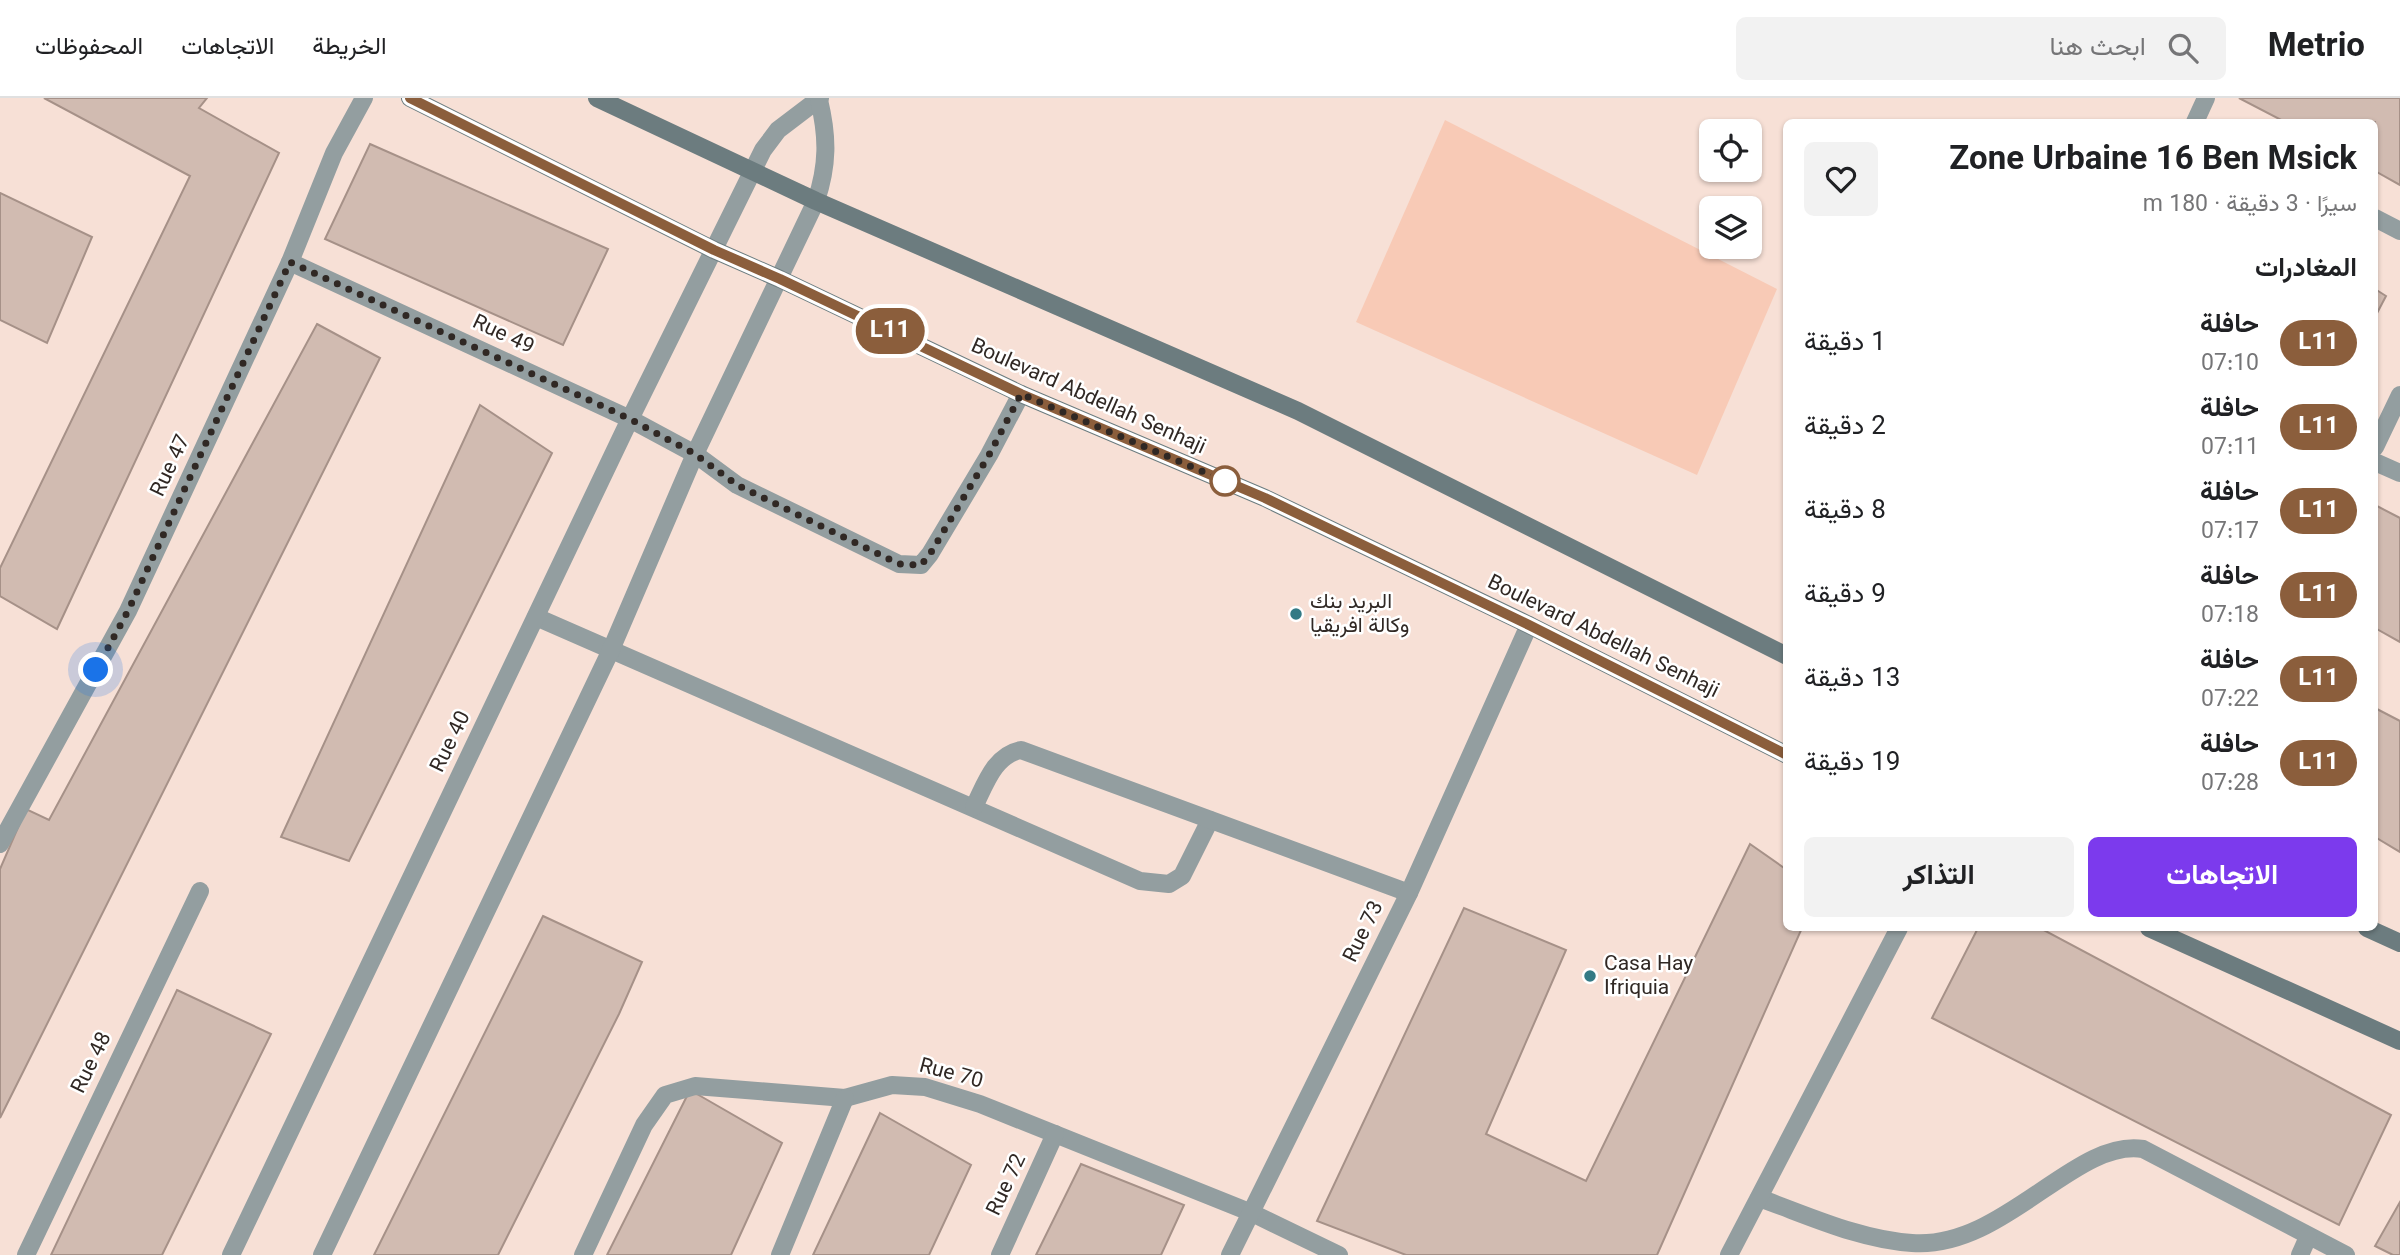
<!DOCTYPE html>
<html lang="ar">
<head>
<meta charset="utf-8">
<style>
	body { margin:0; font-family:Georgia,Vazirmatn,serif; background:#f2f2f2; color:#202124; direction:rtl; height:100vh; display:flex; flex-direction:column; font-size:26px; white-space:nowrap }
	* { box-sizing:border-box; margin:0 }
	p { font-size:23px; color:#757577 }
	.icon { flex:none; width:38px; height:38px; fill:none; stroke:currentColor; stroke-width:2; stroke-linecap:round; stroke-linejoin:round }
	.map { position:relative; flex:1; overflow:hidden; direction:ltr }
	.side { position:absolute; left:1783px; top:21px; width:595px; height:812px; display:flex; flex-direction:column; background:#fff; border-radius:10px; box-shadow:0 2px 5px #0004; direction:rtl }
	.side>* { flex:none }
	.badge { padding:0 14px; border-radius:23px; font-size:24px; line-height:46px }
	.buttons { position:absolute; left:1699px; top:21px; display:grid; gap:14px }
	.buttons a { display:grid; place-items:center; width:63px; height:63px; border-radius:10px; background:#fff; box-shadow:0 2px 5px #0004; font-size:35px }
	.you { position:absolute; width:35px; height:35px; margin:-18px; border:5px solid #fff; border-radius:50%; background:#1a73e8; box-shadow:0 0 0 10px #1a73e833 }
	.map>.badge { position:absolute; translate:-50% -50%; box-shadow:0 0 0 4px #fff }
	h2 { padding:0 21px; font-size:26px; line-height:63px }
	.round { display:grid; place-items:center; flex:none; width:74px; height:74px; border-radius:10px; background:#f2f2f2 }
	.overview { display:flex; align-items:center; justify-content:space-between; height:119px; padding:0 21px }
	h1 { font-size:33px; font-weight:700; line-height:52px }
	.primary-button { display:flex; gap:14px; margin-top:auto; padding:14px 21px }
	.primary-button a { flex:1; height:80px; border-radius:10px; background:#7c3aed; color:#fff; font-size:28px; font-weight:700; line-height:80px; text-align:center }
	.primary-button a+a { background:#f2f2f2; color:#202124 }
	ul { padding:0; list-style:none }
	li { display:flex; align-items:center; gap:21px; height:84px; padding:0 21px }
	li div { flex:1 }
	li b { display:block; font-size:26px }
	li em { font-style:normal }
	li .badge { min-width:77px; font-weight:700; text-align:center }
	header { display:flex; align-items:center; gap:42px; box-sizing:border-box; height:98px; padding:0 35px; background:#fff; border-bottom:2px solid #e0e0e0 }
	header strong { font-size:33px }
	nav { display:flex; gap:38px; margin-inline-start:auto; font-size:24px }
	.search { width:490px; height:63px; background:#f2f2f2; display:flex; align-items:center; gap:18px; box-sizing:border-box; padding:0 24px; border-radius:10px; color:#757577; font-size:26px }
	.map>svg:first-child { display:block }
	.green { fill:#f8cab6 }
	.building { fill:#d1bbb1; stroke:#a69188; stroke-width:2 }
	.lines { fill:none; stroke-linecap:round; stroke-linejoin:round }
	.street { stroke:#939ea0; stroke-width:18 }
	.secondary { stroke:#6c7c7f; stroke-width:18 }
	.line-casing { stroke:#fff; stroke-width:16 }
	.line { stroke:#8b5e3c; stroke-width:10 }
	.walk { stroke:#302824; stroke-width:7; stroke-dasharray:0 12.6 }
	.stop-dot { fill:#fff; stroke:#8b5e3c; stroke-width:3.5 }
	.poi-dot { fill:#337a85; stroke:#fff; stroke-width:2.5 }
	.labels { text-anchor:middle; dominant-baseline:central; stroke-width:5; stroke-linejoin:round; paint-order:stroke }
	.street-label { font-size:21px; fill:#302824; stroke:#fff }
	.poi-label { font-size:21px; fill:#302824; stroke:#fff; text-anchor:start }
</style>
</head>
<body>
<header>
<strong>Metrio</strong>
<div class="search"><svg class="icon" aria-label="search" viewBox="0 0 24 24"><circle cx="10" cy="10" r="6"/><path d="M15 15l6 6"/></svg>ابحث هنا</div>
<nav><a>الخريطة</a><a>الاتجاهات</a><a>المحفوظات</a></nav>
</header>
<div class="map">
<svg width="2400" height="1157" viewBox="0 0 2400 1157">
	<rect width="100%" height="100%" fill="#f7e0d6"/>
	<path class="green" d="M1445 22 1777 191 1697 377 1356 224Z"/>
	<g class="building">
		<path d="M44 0H207L199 10 279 55 57 531 0 498V470L190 78Z"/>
		<path d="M2239 0H2400V87L2375 73V24H2285Z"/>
		<path d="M370 46 608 151 563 247 325 141Z"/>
		<path d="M0 95 92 139 47 245 0 222Z"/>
		<path d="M2375 191 2386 198 2375 219Z"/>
		<path d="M317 226 380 260 0 1020V771L26 711 49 722Z"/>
		<path d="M480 307 552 355 349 763 281 739Z"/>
		<path d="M2375 407 2400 420V544L2375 530Z"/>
		<path d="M2375 610 2400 623V754L2375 739Z"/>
		<path d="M1750 746 1787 772V830H1802L1657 1157H1406L1317 1123 1464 810 1566 852 1486 1036 1586 1083Z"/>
		<path d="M543 818 642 864 619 916 498 1157H374Z"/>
		<path d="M1978 830H2040L2391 1017 2339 1127 1932 920Z"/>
		<path d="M177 892 271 936 162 1157H51Z"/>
		<path d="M690 992 782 1045 731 1157H607Z"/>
		<path d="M880 1015 971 1067 929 1157H813Z"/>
		<path d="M1081 1066 1184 1107 1161 1157H1036Z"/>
		<path d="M2400 1104V1157H2393L2375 1148Z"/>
	</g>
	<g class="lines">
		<g class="street">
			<path d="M2195 24 2206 0"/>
			<path d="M2375 120 2400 133"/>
			<path d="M290 164 630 321 695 356 737 387 899 466 921 467 930 456 989 357 1021 296"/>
			<path d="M2375 349 2400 297"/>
			<path d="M2375 364 2400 375"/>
			<path d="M536 519 1140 783 1169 786 1182 778 1210 722"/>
			<path d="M974 709C985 687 994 657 1021 652L1409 795"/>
			<path d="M0 746 128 513 290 164 334 55 364 0"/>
			<path d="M1759 1100C1807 1117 1860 1142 1912 1145 2003 1152 2075 1040 2143 1051L2346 1157"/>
			<path d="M26 1157 200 793"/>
			<path d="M231 1157 630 321 763 52 778 32 820 0"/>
			<path d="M322 1157 610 554 695 356 816 103C828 67 828 39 819 2"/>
			<path d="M583 1157 644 1027 665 997 695 988 845 1000 892 987 925 989 980 1006 1252 1115 1339 1157"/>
			<path d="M780 1157 845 1000"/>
			<path d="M1000 1157 1055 1036"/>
			<path d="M1230 1157 1409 795 1529 527"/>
			<path d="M1729 1157 1899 830"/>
			<path d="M2300 1157 2308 1139"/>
		</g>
		<g class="secondary">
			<path d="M410 0 714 152 780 181 1021 296 1265 400 1529 527 1787 657"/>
			<path d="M597 0 816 103 1298 313 1787 558"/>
			<path d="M2149 830 2400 943"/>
			<path d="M2367 830 2400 845"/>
		</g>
	</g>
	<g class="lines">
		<g class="line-casing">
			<path id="line" d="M410 0 714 152 780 181 1021 296 1265 400 1529 527 1787 657"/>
		</g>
		<use href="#line" class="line"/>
		<path class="walk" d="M96 572 128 513 290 164 630 321 695 356 737 387 899 466 921 467 930 456 989 357 1021 296 1225 383"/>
	</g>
	<circle class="stop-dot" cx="1225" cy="383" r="14"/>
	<g class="poi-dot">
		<circle cx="1296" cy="516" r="7"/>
		<circle cx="1590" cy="878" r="7"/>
	</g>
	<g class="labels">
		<g class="street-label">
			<text transform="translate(503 237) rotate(25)">Rue 49</text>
			<text transform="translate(1088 299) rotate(24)">Boulevard Abdellah Senhaji</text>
			<text transform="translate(171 368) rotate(-65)">Rue 47</text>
			<text transform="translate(1603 539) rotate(26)">Boulevard Abdellah Senhaji</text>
			<text transform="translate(451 644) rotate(-64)">Rue 40</text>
			<text transform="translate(1364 834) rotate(-64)">Rue 73</text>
			<text transform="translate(92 965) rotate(-64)">Rue 48</text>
			<text transform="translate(951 976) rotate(15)">Rue 70</text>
			<text transform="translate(1007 1087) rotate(-65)">Rue 72</text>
		</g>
		<g class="poi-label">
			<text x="1310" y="504">البريد بنك<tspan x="1310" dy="24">وكالة افريقيا</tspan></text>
			<text x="1604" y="866">Casa Hay<tspan x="1604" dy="24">Ifriquia</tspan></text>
		</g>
	</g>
</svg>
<div class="buttons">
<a><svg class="icon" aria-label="locate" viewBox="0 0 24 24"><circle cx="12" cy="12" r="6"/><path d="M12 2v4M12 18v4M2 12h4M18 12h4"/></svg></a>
<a><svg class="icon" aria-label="layers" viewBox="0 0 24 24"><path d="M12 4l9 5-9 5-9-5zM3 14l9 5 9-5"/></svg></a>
</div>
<div class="you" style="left:96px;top:572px"></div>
<b class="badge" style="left:890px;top:233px;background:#8b5e3c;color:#fff">L11</b>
<section class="side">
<div class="overview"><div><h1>Zone Urbaine 16 Ben Msick</h1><p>سيرًا · 3 دقيقة · 180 m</p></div><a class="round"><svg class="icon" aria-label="heart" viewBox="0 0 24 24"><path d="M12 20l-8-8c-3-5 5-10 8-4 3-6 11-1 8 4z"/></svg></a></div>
<h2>المغادرات</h2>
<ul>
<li><span class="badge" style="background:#8b5e3c;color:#fff">L11</span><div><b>حافلة</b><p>07:10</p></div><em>1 دقيقة</em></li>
<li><span class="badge" style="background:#8b5e3c;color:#fff">L11</span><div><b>حافلة</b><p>07:11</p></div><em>2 دقيقة</em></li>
<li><span class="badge" style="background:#8b5e3c;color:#fff">L11</span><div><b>حافلة</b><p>07:17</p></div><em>8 دقيقة</em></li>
<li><span class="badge" style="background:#8b5e3c;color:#fff">L11</span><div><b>حافلة</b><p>07:18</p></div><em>9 دقيقة</em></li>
<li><span class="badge" style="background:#8b5e3c;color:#fff">L11</span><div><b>حافلة</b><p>07:22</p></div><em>13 دقيقة</em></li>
<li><span class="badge" style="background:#8b5e3c;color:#fff">L11</span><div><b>حافلة</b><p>07:28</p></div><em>19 دقيقة</em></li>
</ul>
<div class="primary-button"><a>الاتجاهات</a><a>التذاكر</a></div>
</section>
</div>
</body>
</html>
